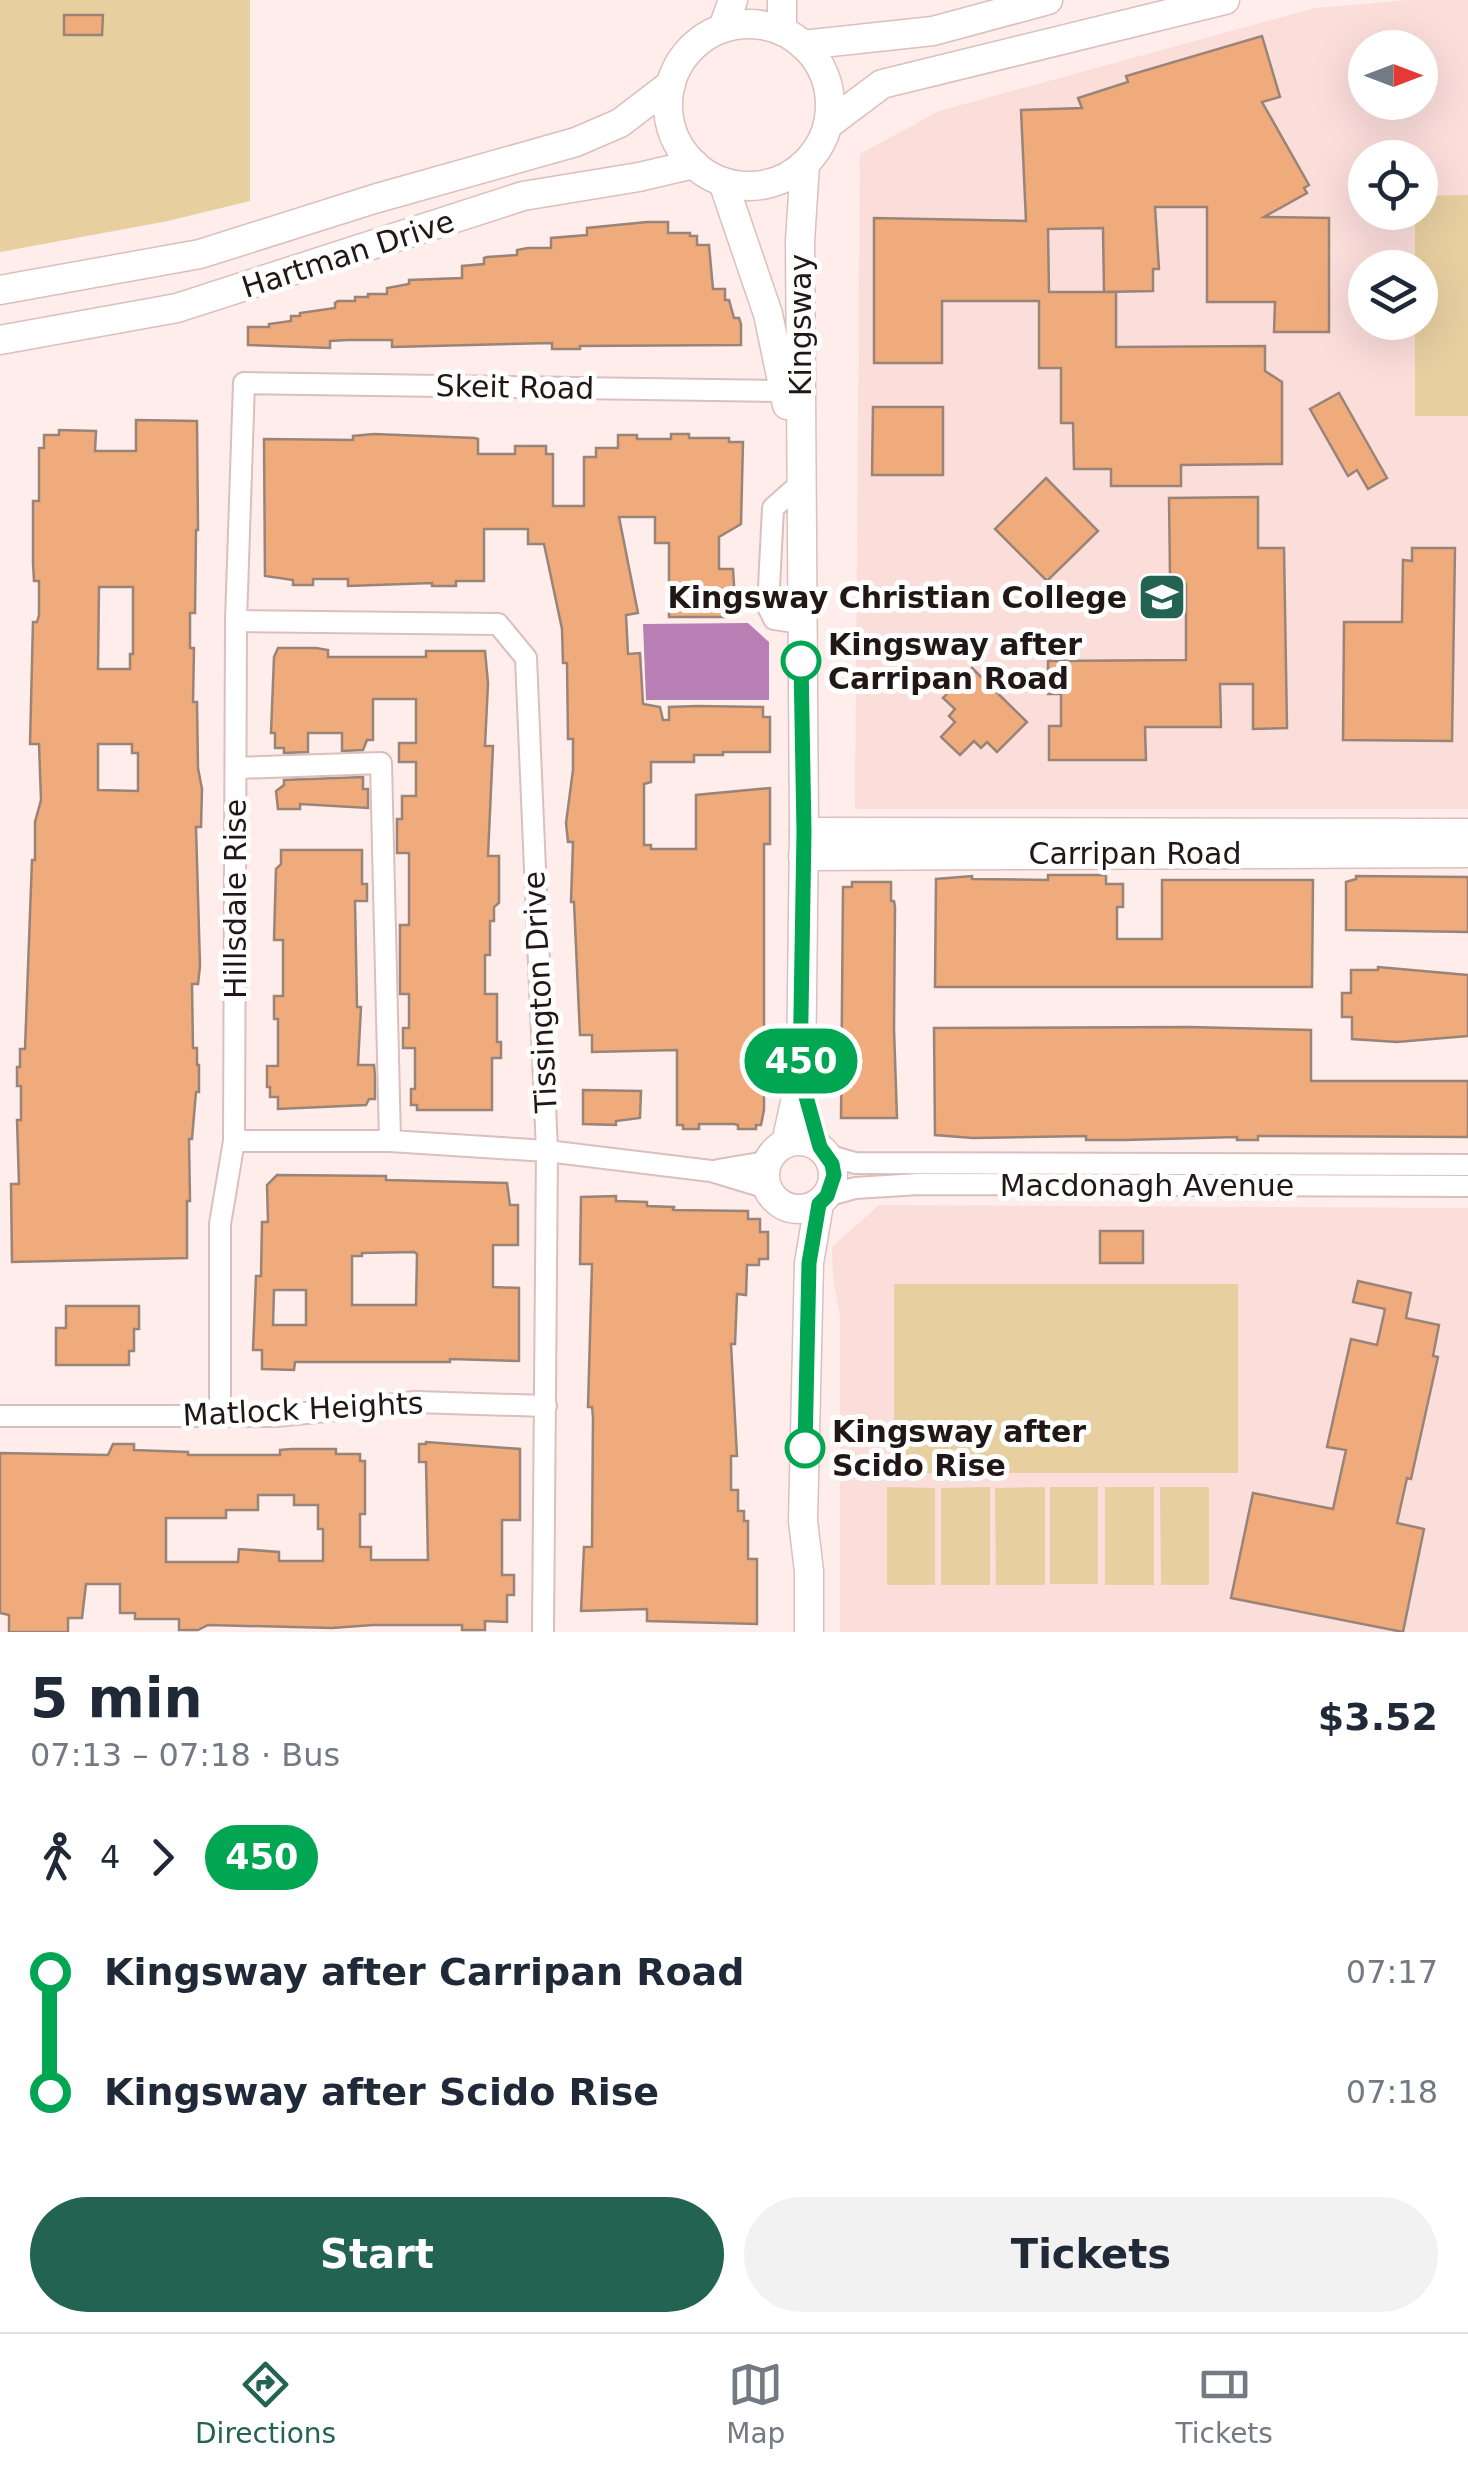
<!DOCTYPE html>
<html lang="en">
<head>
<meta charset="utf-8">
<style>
	body { margin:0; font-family:"DejaVu Sans",sans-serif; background:#f2f2f3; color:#1f2937; height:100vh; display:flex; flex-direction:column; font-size:38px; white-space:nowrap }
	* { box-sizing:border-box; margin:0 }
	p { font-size:32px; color:#747a83 }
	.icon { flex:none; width:55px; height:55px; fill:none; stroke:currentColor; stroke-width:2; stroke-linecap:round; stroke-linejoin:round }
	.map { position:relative; height:1632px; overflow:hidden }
	.side { display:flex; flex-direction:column; background:#fff; flex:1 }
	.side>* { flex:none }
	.badge { padding:0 20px; border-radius:32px; font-size:35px; line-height:65px }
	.needle { width:65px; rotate:90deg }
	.buttons { position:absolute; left:1348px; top:30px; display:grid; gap:20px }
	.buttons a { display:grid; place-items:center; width:90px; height:90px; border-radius:50%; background:#fff; box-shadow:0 10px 40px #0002; font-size:50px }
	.map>.badge { position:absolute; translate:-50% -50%; box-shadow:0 0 0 5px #fff }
	.legs { display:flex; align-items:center; gap:15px; height:110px; padding:0 30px; font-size:32px }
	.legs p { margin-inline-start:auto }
	.summary { display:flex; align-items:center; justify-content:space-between; height:170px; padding:0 30px }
	h1 { font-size:55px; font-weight:700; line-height:75px }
	.cta { display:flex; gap:20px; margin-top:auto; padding:20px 30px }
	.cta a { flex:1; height:115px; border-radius:60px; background:#236351; color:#fff; font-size:40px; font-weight:700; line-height:115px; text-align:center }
	.cta a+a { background:#f2f2f3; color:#1f2937 }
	ul { padding:0 30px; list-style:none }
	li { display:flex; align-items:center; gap:35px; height:120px; font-size:38px }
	li i { display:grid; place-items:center; width:15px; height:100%; margin:0 12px; background:currentColor }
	li i::after { content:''; width:25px; height:25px; margin:-12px; border:8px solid; border-radius:50%; background:#fff }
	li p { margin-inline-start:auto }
	li:first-child i { background:linear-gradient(#0000 50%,currentColor 0) }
	li:last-child i { background:linear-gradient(currentColor 50%,#0000 0) }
	.tabs { display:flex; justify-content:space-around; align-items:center; height:140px; border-top:2px solid #e0e1e3; background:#fff; font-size:28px; color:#747a83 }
	.tabs a { display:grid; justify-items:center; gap:5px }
	.tabs .selected { color:#236351 }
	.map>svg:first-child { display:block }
	.built { fill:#fbddda; fill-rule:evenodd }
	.green { fill:#e7cfa0 }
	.water { fill:#b87fb5 }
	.building { fill:#efab7c; stroke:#998477; stroke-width:2.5; fill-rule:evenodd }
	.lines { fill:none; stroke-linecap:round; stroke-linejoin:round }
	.street-casing { stroke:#dbbfbc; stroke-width:24 }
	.secondary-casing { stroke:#dbbfbc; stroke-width:31 }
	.street { stroke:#fff; stroke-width:20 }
	.secondary { stroke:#fff; stroke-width:28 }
	.line-1-casing { stroke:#fff; stroke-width:22 }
	.line-1 { stroke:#00a651; stroke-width:15 }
	.stop-1-dot { fill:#fff; stroke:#00a651; stroke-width:5 }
	.labels { text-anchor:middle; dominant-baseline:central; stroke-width:10; stroke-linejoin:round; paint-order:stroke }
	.street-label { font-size:30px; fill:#201716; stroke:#fefefe }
	.poi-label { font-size:30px; font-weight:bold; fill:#201716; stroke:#fefefe; text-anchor:end }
	.stop-label { font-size:30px; font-weight:bold; fill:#201716; stroke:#fefefe; text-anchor:start }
</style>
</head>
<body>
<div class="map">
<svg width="1468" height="1632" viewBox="0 0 1468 1632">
	<rect width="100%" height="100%" fill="#feedea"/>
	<g class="built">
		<path d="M1408 0H1468V809H855L860 154 939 111 1315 8ZM1365 48H1420V102H1365ZM1365 158H1420V212H1365ZM1365 268H1420V322H1365Z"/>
		<path d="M879 1205 1468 1208V1632H840V1316L833 1279 832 1247Z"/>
	</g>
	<g class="green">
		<path d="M0 0H250V201L168 221 0 252Z"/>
		<path d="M1468 195V416H1415V323L1420 322V268L1415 267V213L1420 212V196Z"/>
		<rect x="894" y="1284" width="344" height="189"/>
		<path d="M887 1487 935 1488V1585H887Z"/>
		<path d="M990 1487V1585H941V1488Z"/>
		<path d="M1045 1487V1585H996L995 1488Z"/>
		<rect x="1050" y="1487" width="48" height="97"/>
		<rect x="1105" y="1487" width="49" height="98"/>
		<path d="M1160 1487H1209V1585H1161Z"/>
	</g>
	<path class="water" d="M748 623 769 642V700H646L643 624Z"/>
	<g class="building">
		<path d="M64 15H103L102 35H64Z"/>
		<path d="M1262 36 1280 97 1262 102 1309 185 1304 188 1307 193 1264 217 1329 218V332H1274L1275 302H1207V207H1155L1159 269H1153V291L1104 292 1103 228 1048 229 1049 292H1116V347L1265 346V371L1282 382V464L1181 465V486H1111V469H1074L1073 423H1061V368H1039V301H942V363H874V218L1026 221 1021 110 1082 108 1078 98 1128 82 1126 76Z"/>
		<path d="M647 222H668V233H690V236H697V245H709L713 289H725V300H729L734 318H739L741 324V345L580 346V349H552V343L392 347V340H348L330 341V348L248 345V327H269V324L291 321V316H300V313L335 308V303L338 301H355V297H368V294H387V288L409 284V280L462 278V266L484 264V258L487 257 517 255V250L528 248H551V238L587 235V228Z"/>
		<path d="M1339 393 1387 478 1368 489 1357 470 1348 476 1310 409Z"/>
		<path d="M873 407H943V475H872Z"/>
		<path d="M136 420 197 421 198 530H196L195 613H190V648H194L193 702H197L198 768 202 789 201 827H196L200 966 198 984H192L193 1048H197V1065H199V1092H196L192 1139H189L190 1201H187V1258L12 1262 11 1184H19L17 1120H21V1086H17V1067H20V1049H25L32 860H35V822L41 800 39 744H30L33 622H37L39 615V581H34L33 563V501H39V448H44V435H59V430L96 431 95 451H136ZM99 587H133V654H130V669H98ZM98 744H132V753H138V791L98 790Z"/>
		<path d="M374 434 475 438 478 439V454H515V446H546V454H553V506H584V457H596V448H618V435H637V439H671V434H689V438H729V442H743L741 524 719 537V569H733L736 617H669V543H655V517H619L638 613 626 615 628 654 640 653 643 704 660 707 663 720H669V707L697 706 763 707V717H770V752H723V755H694V762H651V782L644 784V845H651V849H696V795L770 788V844H764V1110L761 1125H756V1129H738V1125L734 1124H699V1129H683V1125H677V1050L592 1052V1035H580L574 902H571L573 842H568L566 823 573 770V739H568L567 663H563L562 629 544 544H528V529H484V581H456V586H432V583L348 586V579H313V585H293V580L265 576 264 439 353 440V436Z"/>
		<path d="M1046 478 1098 531 1047 581 995 529Z"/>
		<path d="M1258 497V548H1284L1287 728 1253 729V684H1220L1221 727H1145L1146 760H1049V726H1061V694H1048V661L1186 660V584H1177L1170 574 1169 498Z"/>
		<path d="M1412 548H1455L1452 741 1343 740 1344 622H1402L1403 560 1412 561Z"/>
		<path d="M278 648H316L328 650V657H426V651H485L488 683 485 746H493L488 856H499V903L494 907V921H490V955H485V994H497V1042H501V1058H492V1110H417V1105H411V1089H415V1048H403V1028H409V994H400V925H409V853H397V819H402V796H416V762H399V743H416V699H373V740H367L363 750 342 751V733H308V752L284 753V748H275V733H271L274 657Z"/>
		<path d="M972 668 1027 722 997 752 987 742 981 748 974 741 960 755 941 737 955 722 949 716 955 709 943 698Z"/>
		<path d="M363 777V789H368V808L300 804V809H278L276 791 284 785V780Z"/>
		<path d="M281 850H362V884H367V901H355L357 1007H361L358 1065H374L375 1076V1099H369L366 1105 278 1109V1097H270V1087H267V1066H278V1019H274V996H283V940H274L276 869 281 864Z"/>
		<path d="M1048 875H1106V884H1123V907H1117V939H1162V880H1313L1312 987H935L936 879 972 876V879L1048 880Z"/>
		<path d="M1356 876 1468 877V932L1346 930V882L1356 879Z"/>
		<path d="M852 882H891V901H894L895 907 894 1029 897 1118H841L843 887H852Z"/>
		<path d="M1378 967 1468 975V1036L1397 1042 1352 1039V1017H1342V993H1351V970H1378Z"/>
		<path d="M1188 1027 1311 1030V1081H1468V1137L1258 1136V1140H1237V1137L1124 1140H1086V1136L973 1138 935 1135 934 1028Z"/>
		<path d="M583 1090 641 1091 640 1118 616 1121V1125L583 1124Z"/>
		<path d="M277 1175 386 1176V1180L507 1183 510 1205H518V1245H493V1287L519 1288V1361L450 1359V1362H295L294 1370 262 1369V1350H253L256 1276H261L262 1222H268L267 1185ZM414 1252 417 1254 416 1305H352V1256H362V1253ZM274 1290H306V1325H273Z"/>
		<path d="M616 1196V1201L647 1202V1206L674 1207 673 1210 748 1211V1219H760V1232H768V1259H759V1265H747L746 1295 737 1294 735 1344H731L737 1456H731V1490H738V1511H744V1521H748V1559H757V1624L647 1621V1609L581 1611 584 1547H592L593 1417 592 1407H588L592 1264H580L581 1197Z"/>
		<rect x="1100" y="1231" width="43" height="32"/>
		<path d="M1358 1281 1411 1293 1406 1318 1439 1325 1433 1356 1438 1357 1411 1479 1407 1478 1397 1523 1424 1529 1403 1632 1231 1598 1253 1493 1333 1509 1346 1450 1327 1447 1351 1339 1377 1345 1385 1309 1353 1302Z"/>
		<path d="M66 1306H139V1329H134V1351H129V1365H56V1328H66Z"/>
		<path d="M426 1442 520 1449V1520H502V1575H514V1595H507V1622L485 1621V1630H462V1625H373L332 1628 208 1625 198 1630H179V1619H135V1613H120V1584H86L82 1618H68V1632H9V1615L0 1613V1453L108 1455 113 1444H134V1450L188 1452V1455H280V1450L292 1449H336V1454H360V1461H365V1514H360V1547H371V1560H428L426 1462H419V1444H426ZM258 1495H294V1505H318V1529H323V1561H279V1552L239 1549 238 1562H166V1518H226V1510H258Z"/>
	</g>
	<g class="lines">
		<g class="street-casing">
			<g id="street">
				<path d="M799 485 773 508 768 607 774 619 801 623"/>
				<path d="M236 621 498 624 526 658 547 1151 543 1632"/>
				<path d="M236 768 381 763 390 1141"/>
				<path d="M234 1141H390L547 1151 711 1171 767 1188"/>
				<path d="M827 1155 855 1163 1468 1165"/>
				<path d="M718 1170 767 1162"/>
				<path d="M827 1196 855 1188 919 1184 1468 1186"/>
				<path d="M220 1414V1224L234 1141 236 621 244 383 785 391"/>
				<path d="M0 1416H276L416 1402 546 1406"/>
			</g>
		</g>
		<g class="secondary-casing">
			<g id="secondary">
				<path d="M782 0V31"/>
				<circle cx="749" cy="105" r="81"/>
				<path d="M723 28 733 0"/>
				<path d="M803 45 933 31 1048 0"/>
				<path d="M830 123 882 84 1225 0"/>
				<path d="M723 182 768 314 787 405"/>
				<path d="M0 290 200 254 374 199 576 142 620 123 671 84"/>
				<path d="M0 340 177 308 523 196 639 177 694 164"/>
				<path d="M804 832 1468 833"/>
				<path d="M803 856 1468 853"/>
				<circle cx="799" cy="1175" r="34"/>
				<path d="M786 1143 801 1075 804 832 800 241 805 164"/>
				<path d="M809 1632V1571L803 1521 809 1263 819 1204"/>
			</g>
		</g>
		<use href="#street" class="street"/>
		<use href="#secondary" class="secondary"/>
	</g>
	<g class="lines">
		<g class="line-1-casing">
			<path id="line-1" d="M801 661 804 832 800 1075 820 1147 832 1164 834 1175 827 1196 819 1204 809 1263 805 1448"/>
		</g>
		<use href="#line-1" class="line-1"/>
	</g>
	<defs>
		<g id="school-square" transform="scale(2.5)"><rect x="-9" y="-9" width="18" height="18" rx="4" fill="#236351" stroke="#fefefe"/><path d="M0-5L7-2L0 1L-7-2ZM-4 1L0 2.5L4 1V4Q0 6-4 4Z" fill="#fff"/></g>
	</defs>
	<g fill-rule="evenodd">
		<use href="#school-square" x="1162" y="597"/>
	</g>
	<g class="stop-1-dot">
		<circle cx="801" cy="661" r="18"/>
		<circle cx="805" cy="1448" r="18"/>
	</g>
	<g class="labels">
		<g class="street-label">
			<text transform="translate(348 254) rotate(-18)">Hartman Drive</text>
			<text transform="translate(800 325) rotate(-90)">Kingsway</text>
			<text transform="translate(515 387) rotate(1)">Skeit Road</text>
			<text x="1135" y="853">Carripan Road</text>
			<text transform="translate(235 899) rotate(-90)">Hillsdale Rise</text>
			<text transform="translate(540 992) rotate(-93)">Tissington Drive</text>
			<text x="1147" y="1185">Macdonagh Avenue</text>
			<text transform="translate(303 1409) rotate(-3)">Matlock Heights</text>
		</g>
		<g class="poi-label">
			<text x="1127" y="597">Kingsway Christian College</text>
		</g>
		<g class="stop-label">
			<text x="828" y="644">Kingsway after<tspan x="828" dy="34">Carripan Road</tspan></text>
			<text x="832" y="1431">Kingsway after<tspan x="832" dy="34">Scido Rise</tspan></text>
		</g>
	</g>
</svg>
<div class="buttons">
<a><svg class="needle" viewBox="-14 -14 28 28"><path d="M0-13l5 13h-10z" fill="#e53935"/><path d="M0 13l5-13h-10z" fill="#747a83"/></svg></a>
<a><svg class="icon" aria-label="locate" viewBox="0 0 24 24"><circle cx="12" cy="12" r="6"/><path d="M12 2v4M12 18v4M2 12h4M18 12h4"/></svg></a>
<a><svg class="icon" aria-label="layers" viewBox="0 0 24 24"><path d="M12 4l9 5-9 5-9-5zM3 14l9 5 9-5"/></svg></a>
</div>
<b class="badge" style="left:801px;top:1061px;background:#00a651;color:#fff">450</b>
</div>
<section class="side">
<div class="summary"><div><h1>5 min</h1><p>07:13 – 07:18 · Bus</p></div><b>$3.52</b></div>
<div class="legs"><svg class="icon" aria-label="walk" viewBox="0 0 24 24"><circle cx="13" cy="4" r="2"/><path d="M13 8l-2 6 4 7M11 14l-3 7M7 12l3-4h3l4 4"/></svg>4<svg class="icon" aria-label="forward" viewBox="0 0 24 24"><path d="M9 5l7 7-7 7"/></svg><b class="badge" style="background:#00a651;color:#fff">450</b></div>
<ul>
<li><i style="color:#00a651"></i><b>Kingsway after Carripan Road</b><p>07:17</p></li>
<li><i style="color:#00a651"></i><b>Kingsway after Scido Rise</b><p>07:18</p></li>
</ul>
<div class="cta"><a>Start</a><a>Tickets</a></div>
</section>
<nav class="tabs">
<a class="selected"><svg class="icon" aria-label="directions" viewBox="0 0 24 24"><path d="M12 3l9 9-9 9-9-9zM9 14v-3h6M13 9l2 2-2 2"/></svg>Directions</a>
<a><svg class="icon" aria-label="map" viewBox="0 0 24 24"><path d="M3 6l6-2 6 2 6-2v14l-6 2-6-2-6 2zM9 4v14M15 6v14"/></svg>Map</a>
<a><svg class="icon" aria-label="tickets" viewBox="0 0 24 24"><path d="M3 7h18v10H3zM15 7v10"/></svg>Tickets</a>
</nav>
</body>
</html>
